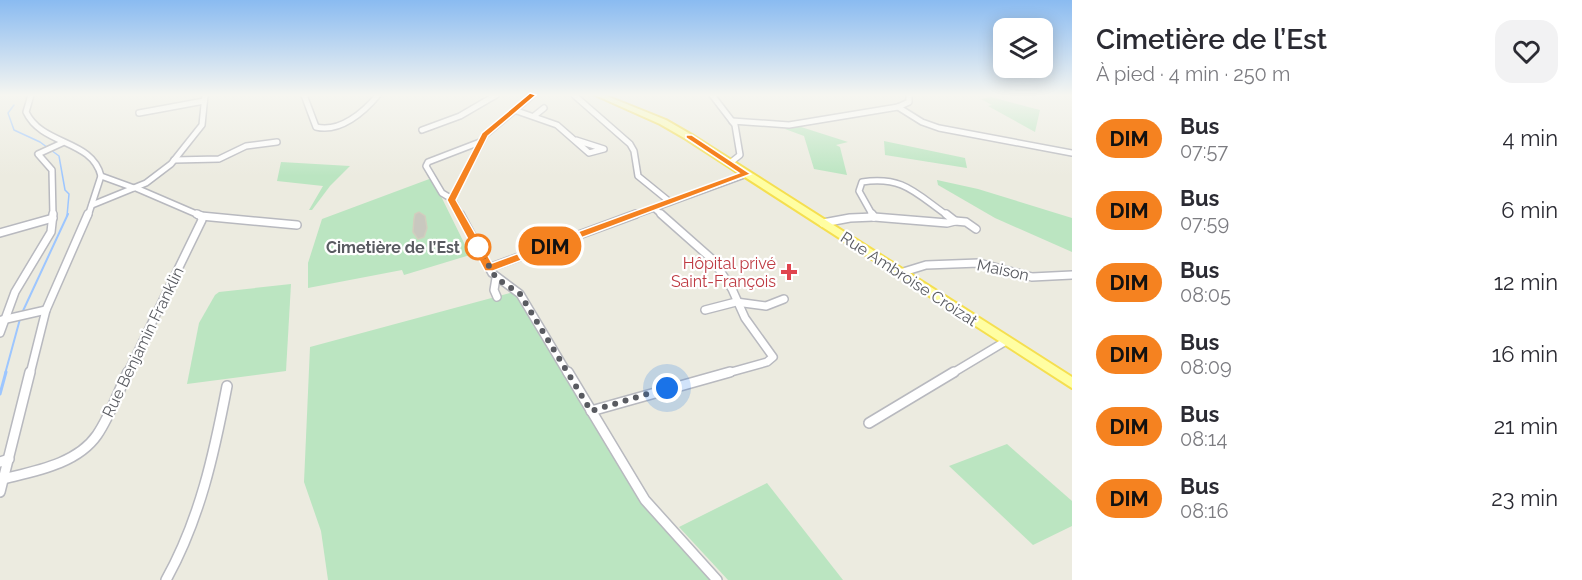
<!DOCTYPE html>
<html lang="fr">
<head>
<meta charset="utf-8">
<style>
	body { margin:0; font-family:Raleway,sans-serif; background:#f2f2f3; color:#2b2b33; height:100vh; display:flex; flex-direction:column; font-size:22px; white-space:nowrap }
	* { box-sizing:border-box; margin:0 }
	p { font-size:20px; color:#7c7c81 }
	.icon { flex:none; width:33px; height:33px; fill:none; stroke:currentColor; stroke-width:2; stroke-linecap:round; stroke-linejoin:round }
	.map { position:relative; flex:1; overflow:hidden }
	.sheet { display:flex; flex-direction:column; background:#fff; width:510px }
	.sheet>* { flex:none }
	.badge { padding:0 12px; border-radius:20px; font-size:21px; line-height:39px }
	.tools { position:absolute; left:993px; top:18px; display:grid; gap:12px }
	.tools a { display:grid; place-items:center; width:60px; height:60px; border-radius:12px; background:#fff; box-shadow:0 3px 15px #0003; font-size:30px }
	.you { position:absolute; width:30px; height:30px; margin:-15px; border:4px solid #fff; border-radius:50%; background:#1a73e8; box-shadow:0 0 0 9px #1a73e833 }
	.map>.badge { position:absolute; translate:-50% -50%; box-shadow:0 0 0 3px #fff }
	.round { display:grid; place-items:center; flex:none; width:63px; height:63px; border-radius:18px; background:#f2f2f3 }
	.overview { display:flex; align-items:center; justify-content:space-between; height:102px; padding:0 24px }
	h1 { font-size:28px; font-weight:600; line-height:45px }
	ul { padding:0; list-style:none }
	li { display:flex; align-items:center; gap:18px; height:72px; padding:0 24px }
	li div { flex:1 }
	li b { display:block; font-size:22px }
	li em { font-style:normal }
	li .badge { min-width:66px; font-weight:700; text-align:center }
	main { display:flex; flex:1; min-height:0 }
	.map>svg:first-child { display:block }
	.green { fill:#bbe5c1 }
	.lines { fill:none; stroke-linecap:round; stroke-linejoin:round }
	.stream-far2 { stroke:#9dc6ff; stroke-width:1.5 }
	.stream-far1 { stroke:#9dc6ff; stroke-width:2 }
	.stream { stroke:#9dc6ff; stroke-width:3 }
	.building { fill:#c9c8bf; stroke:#d1cebe; stroke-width:1.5 }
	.minor-far2-casing { stroke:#b8b9bf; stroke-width:8 }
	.minor-far1-casing { stroke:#b8b9bf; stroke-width:10 }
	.minor-casing { stroke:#b8b9bf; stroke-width:12 }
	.primary-casing { stroke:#f5df50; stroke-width:4 }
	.minor-far2 { stroke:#fff; stroke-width:5 }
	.minor-far1 { stroke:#fff; stroke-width:7 }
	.minor { stroke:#fff; stroke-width:9 }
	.primary { fill:#fffea2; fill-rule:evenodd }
	.line { fill:#f58220; stroke:#fff; stroke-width:1.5 }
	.walk { stroke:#595b61; stroke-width:6; stroke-dasharray:0 10.8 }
	.stop-dot { fill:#fff; stroke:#f58220; stroke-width:3 }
	.health-dot { fill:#e0444e; stroke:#fff; stroke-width:2 }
	.labels { text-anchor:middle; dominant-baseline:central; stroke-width:4.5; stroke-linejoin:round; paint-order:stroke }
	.stop-label { font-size:16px; font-weight:bold; fill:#595b61; stroke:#fff; text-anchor:end }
	.health-label { font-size:16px; fill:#be3a42; stroke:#fff; text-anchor:end }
	.street-label { font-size:16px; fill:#595b61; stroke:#fff }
</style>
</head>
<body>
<main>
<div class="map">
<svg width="1072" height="580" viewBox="0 0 1072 580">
	<rect width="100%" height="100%" fill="#ecebe0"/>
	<g class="green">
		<path d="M991 97 1040 110 1035 132 988 106 992 105 981 99Z"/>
		<path d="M798 126 848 142 836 145 840 147 847 175 814 169 804 136 785 129Z"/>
		<path d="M884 141 965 158 967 168 885 155Z"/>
		<path d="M281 162 350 166 330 186 312 210H309L323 186 277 181Z"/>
		<path d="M432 178 470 255 404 275 402 270 308 288V263L322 219Z"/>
		<path d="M937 180 978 189 1072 218V252L995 218 938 185Z"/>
		<path d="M291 284 286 371 187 384 199 323 215 295 219 292Z"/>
		<path d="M514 292 641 501 710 580H328L321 531 304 482 310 347Z"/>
		<path d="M1007 444 1072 501V526L1033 545 949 466Z"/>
		<path d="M767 483 843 580H728L679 527Z"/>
	</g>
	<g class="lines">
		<path class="stream-far2" d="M14 105 8 113 14 130 40 142 59 156 65 190 69 194 67 216"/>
		<g class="stream-far1">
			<path d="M22 313 68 214"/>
			<path d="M5 374 20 319"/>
		</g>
		<path class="stream" d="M0 394 6 372"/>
	</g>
	<path class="building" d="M419 212 425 216 427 228 424 237 418 239 413 232 414 219 415 214Z"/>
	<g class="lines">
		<g class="minor-far2-casing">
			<g id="minor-far2">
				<path d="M31 95 26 112C42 146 92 139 101 176L134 188"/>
				<path d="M304 95 316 127C340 133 364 112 378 95"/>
				<path d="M574 95 630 144 634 151 638 176 670 202"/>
				<path d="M712 95 735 125 740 155 730 163"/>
				<path d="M898 107 922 122 939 128 1072 153"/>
				<path d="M514 110 557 125 589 153 604 149 576 140"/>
				<path d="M139 113 204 101"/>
				<path d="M534 116 544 108"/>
				<path d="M732 121 789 125 898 107 909 102V95"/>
				<path d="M422 130 460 116 496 95"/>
				<path d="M174 160 219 159 246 146 277 142"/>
				<path d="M136 188 201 216"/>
				<path d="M452 199 442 193 426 166 428 162 480 142"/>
				<path d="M92 205 146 183 171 164 202 125 205 95"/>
				<path d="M654 208 663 216"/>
				<path d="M53 216 52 170 38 154 62 143"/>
				<path d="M88 216 101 176"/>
				<path d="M461 216 452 199 485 135 533 95"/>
				<path d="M632 216 747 174"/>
				<path d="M873 216 859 191 862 182C904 176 915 193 948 216"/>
			</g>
		</g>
		<g class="minor-far1-casing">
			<g id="minor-far1">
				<path d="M197 214 201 216"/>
				<path d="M460 214 492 273 520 294 568 374"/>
				<path d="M661 214 713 260 732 289 745 318 773 357 767 362 724 374"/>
				<path d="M872 214 874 217"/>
				<path d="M201 216 297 225"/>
				<path d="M874 217 947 223 955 221 946 214"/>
				<path d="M955 221 966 222 976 229"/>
				<path d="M823 223 850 218 874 217"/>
				<path d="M0 233 53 218"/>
				<path d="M489 268 636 214"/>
				<path d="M900 273 926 265 979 263 1032 277 1072 275"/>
				<path d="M496 278 494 290 497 297"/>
				<path d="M705 310 736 302 766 306 784 299"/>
				<path d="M2 320 46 310"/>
				<path d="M0 333 15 292 51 232 53 214"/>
				<path d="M30 374 46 310 88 214"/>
				<path d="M127 374 202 220 201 216"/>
				<path d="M951 374 1006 341"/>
			</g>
		</g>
		<g class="minor-casing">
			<g id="minor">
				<path d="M568 372 645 500 717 580"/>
				<path d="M591 411 730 372"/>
				<path d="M869 423 954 372"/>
				<path d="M0 462 9 459"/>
				<path d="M3 479C35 471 77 464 97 435 110 416 118 392 128 372"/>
				<path d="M0 492 30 372"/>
				<path d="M166 580C200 519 214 454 227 386"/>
			</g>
		</g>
		<g class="primary-casing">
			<path id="primary" d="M595 95H604L666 120 692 135 1072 377V388L686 139 660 124Z"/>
		</g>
		<use href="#minor-far2" class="minor-far2"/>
		<use href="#minor-far1" class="minor-far1"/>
		<use href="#minor" class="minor"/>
		<use href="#primary" class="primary"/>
	</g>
	<linearGradient id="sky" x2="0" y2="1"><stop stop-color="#8abbf1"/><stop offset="0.54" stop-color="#f6f6f1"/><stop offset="1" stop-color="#f6f6f1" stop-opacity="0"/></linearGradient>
	<rect width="1072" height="176" fill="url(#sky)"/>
	<path class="line" d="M530 93 536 95 488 136 456 200 492 263 739 173 686 138V135H692L751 174 493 271H485L447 200 482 133Z"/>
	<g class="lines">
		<path class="walk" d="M478 247 496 278 520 294 591 411 667 388"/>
	</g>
	<circle class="stop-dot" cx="478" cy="247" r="12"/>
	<path class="health-dot" d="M786 263h6v6h6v6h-6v6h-6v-6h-6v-6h6z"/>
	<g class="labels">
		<g class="stop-label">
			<text x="460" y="247">Cimetière de l’Est</text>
		</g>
		<g class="health-label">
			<text x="776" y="263">Hôpital privé<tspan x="776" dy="18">Saint-François</tspan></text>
		</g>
		<g class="street-label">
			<text transform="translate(1003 270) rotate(12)">Maison</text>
			<text transform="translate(909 279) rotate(33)">Rue Ambroise Croizat</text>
			<text transform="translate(143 342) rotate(-64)">Rue Benjamin Franklin</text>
		</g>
	</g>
</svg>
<div class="tools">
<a><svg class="icon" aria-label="layers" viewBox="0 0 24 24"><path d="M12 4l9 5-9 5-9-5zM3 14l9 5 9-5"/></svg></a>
</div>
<div class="you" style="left:667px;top:388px"></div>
<b class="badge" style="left:550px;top:246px;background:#f58220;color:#111">DIM</b>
</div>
<section class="sheet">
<div class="overview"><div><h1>Cimetière de l’Est</h1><p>À pied · 4 min · 250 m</p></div><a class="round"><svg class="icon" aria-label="heart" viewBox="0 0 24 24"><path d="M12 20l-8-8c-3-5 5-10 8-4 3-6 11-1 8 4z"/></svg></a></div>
<ul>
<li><span class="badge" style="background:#f58220;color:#111">DIM</span><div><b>Bus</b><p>07:57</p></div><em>4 min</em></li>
<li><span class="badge" style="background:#f58220;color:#111">DIM</span><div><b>Bus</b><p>07:59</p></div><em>6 min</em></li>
<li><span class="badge" style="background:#f58220;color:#111">DIM</span><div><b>Bus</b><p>08:05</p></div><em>12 min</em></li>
<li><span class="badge" style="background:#f58220;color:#111">DIM</span><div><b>Bus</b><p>08:09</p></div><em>16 min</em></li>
<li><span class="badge" style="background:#f58220;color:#111">DIM</span><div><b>Bus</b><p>08:14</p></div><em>21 min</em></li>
<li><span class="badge" style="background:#f58220;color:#111">DIM</span><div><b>Bus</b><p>08:16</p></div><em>23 min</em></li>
</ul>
</section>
</main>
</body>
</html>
